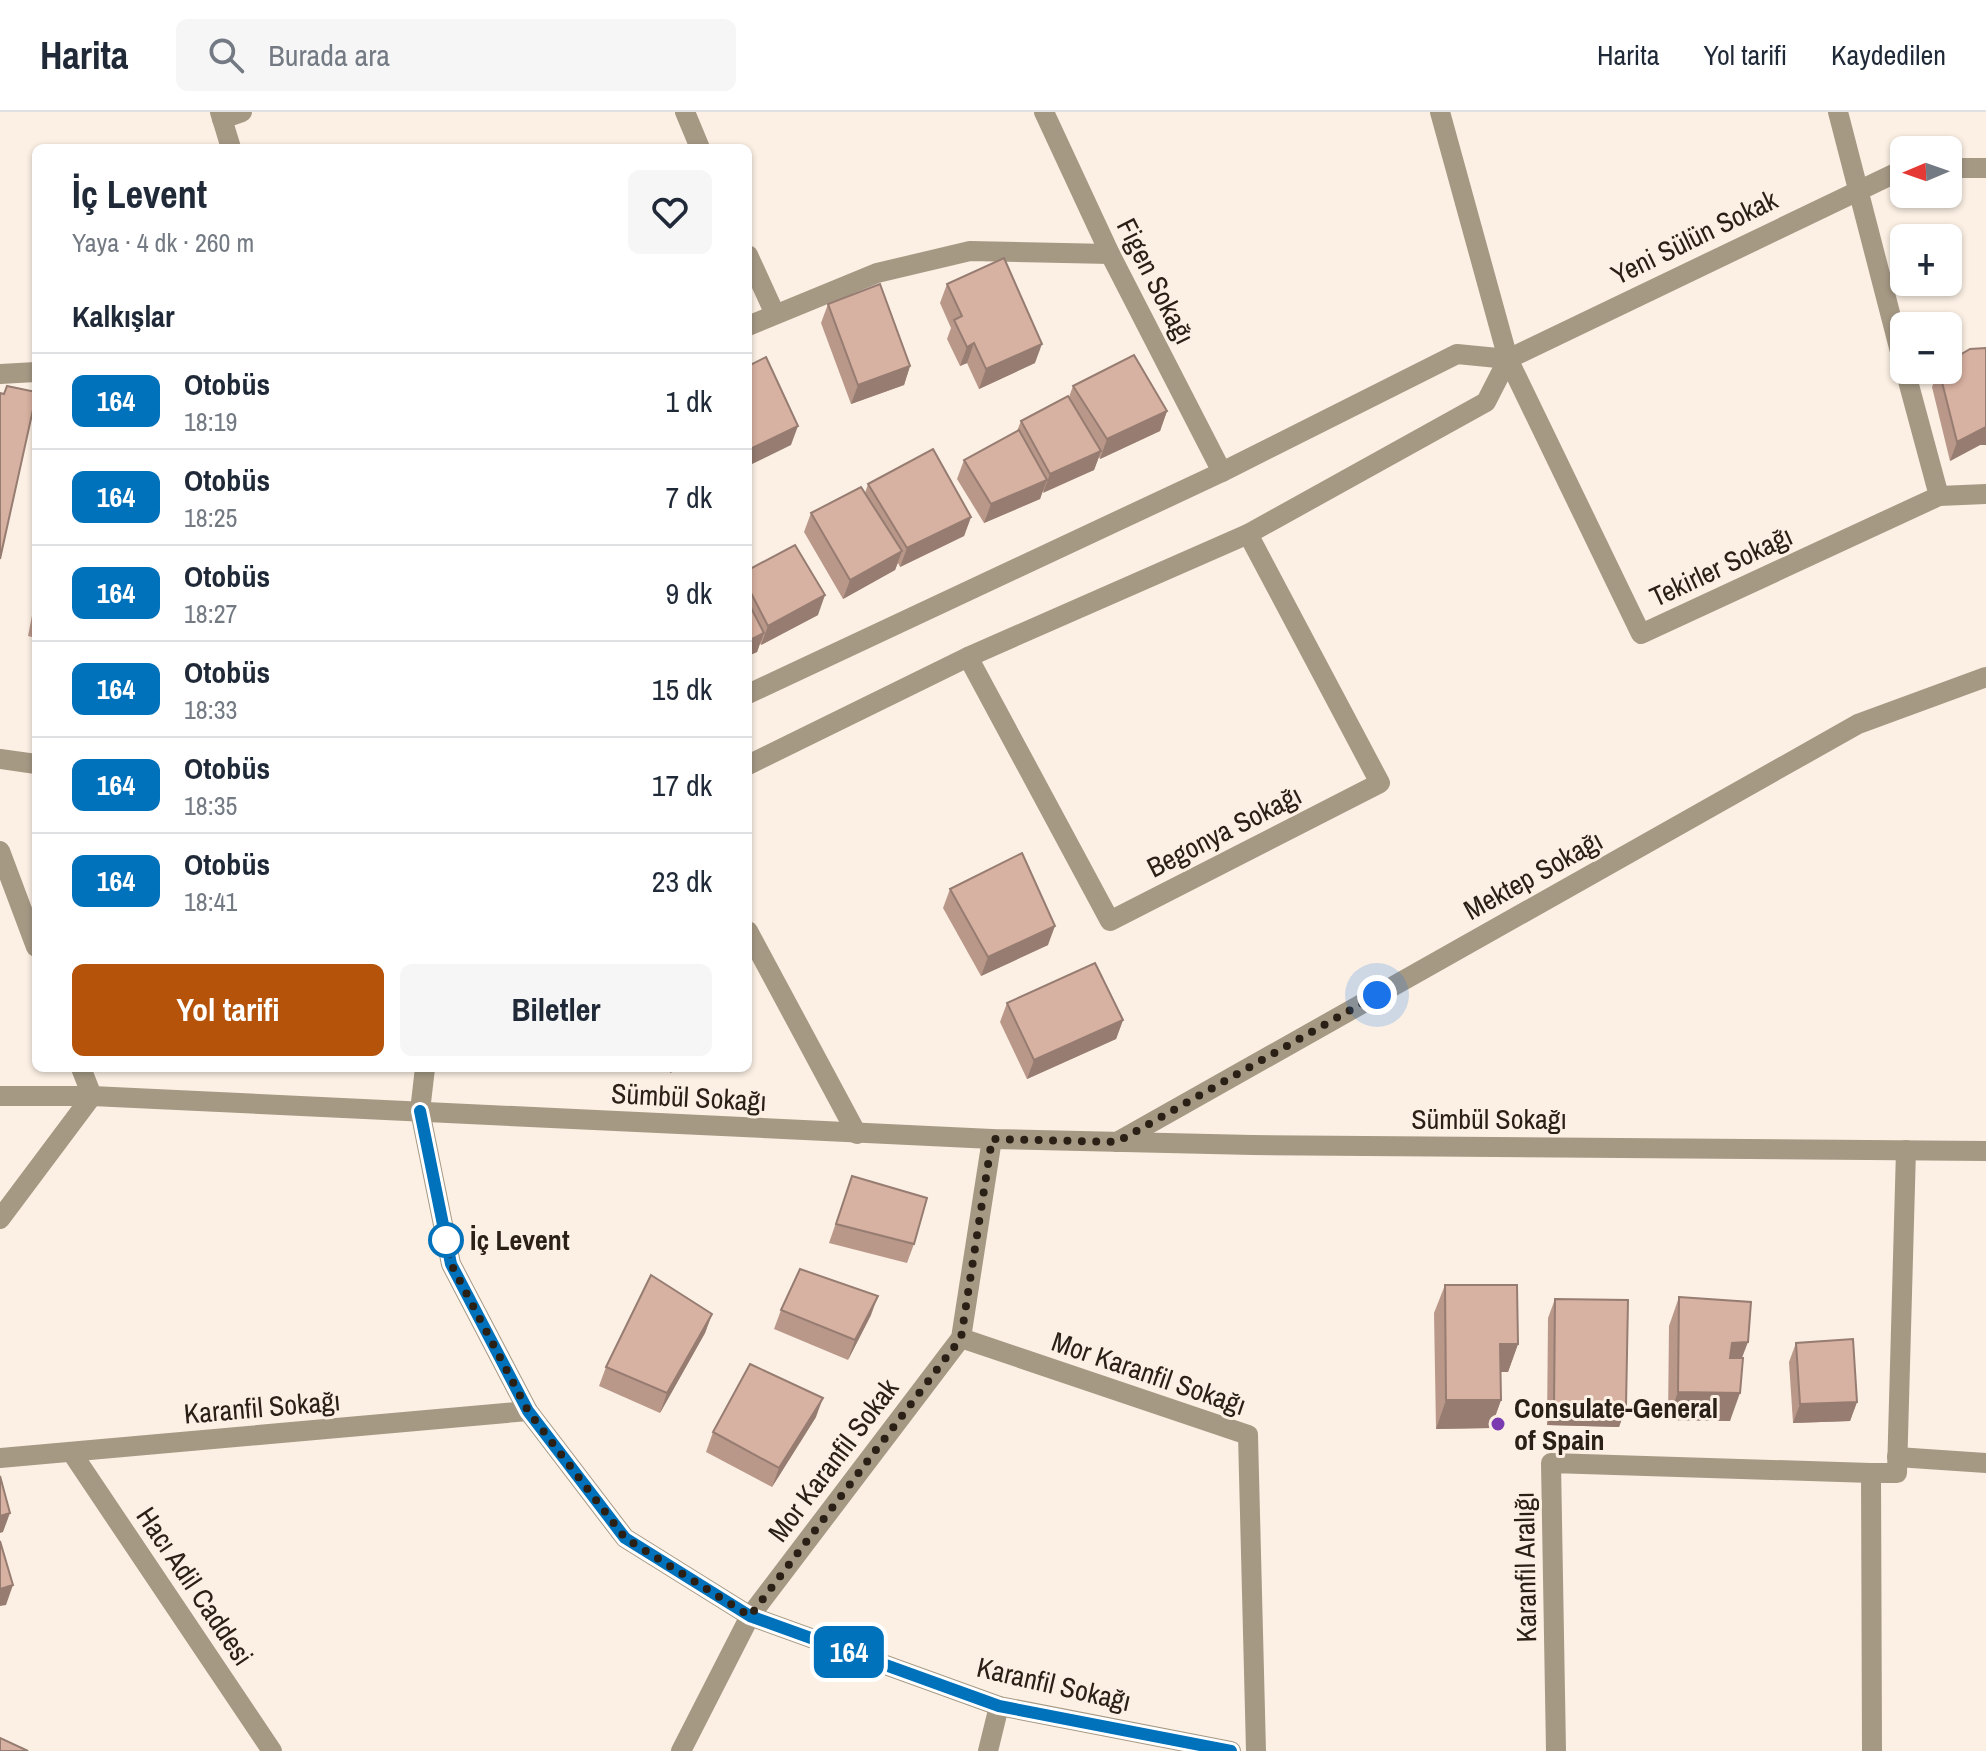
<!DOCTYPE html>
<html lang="tr">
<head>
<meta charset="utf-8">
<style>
	body { margin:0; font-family:"Archivo Narrow",sans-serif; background:#f6f6f7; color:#1f2937; height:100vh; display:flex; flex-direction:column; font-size:30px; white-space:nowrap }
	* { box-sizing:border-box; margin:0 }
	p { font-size:26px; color:#747a83 }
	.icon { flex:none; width:44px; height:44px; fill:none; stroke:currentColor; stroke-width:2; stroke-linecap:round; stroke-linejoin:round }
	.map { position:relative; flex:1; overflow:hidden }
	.side { position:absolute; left:32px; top:32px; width:720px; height:928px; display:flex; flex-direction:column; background:#fff; border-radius:12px; box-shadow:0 2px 6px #0004 }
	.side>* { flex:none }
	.badge { padding:0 16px; border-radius:12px; font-size:28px; line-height:52px }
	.needle { width:52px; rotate:268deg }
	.tools { position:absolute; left:1890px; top:24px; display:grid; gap:16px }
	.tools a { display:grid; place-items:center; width:72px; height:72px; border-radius:12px; background:#fff; box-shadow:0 2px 6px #0004; font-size:40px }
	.you { position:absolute; width:40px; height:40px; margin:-20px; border:6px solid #fff; border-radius:50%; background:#1a73e8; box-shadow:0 0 0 12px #1a73e833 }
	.map>.badge { position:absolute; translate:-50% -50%; box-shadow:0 0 0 4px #fff }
	h2 { padding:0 40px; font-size:30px; line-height:72px }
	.round { display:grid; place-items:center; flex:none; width:84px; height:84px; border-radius:12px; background:#f6f6f7 }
	.summary { display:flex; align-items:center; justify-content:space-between; height:136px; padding:0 40px }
	h1 { font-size:38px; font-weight:800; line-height:60px }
	.cta { display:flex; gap:16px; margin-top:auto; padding:16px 40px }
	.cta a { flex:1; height:92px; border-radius:12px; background:#b45309; color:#fff; font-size:32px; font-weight:800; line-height:92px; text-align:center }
	.cta a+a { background:#f6f6f7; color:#1f2937 }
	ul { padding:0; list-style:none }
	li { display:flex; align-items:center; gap:24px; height:96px; padding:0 40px; border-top:2px solid #e0e1e3 }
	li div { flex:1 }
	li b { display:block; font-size:30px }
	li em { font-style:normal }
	li .badge { min-width:88px; font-weight:700; text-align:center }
	header { display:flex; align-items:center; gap:48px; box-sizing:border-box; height:112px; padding:0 40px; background:#fff; border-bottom:2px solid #e0e1e3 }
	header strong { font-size:38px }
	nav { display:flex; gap:44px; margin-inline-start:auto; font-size:28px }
	.search { width:560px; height:72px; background:#f6f6f7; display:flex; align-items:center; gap:20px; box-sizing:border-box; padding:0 28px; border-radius:12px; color:#747a83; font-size:30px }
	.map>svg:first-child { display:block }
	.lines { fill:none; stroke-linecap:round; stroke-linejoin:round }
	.minor { stroke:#a59984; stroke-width:20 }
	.wall { fill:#b9988a }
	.shaded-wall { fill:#967c71 }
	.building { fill:#d7b1a1; stroke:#967c71; stroke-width:2 }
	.line-casing { stroke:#fff; stroke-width:18 }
	.line { stroke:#0072bc; stroke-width:12 }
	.walk { stroke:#2b2016; stroke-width:8; stroke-dasharray:0 14.4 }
	.stop-dot { fill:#fff; stroke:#0072bc; stroke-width:4 }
	.poi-dot { fill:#7b3bb0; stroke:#fcf0e4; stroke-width:3 }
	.labels { text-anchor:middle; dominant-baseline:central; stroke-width:6; stroke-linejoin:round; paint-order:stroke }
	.street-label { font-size:28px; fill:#2b2016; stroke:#fcf0e4 }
	.stop-label { font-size:28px; font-weight:bold; fill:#2b2016; stroke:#fcf0e4; text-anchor:start }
	.poi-label { font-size:28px; font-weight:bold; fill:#2b2016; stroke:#fcf0e4; text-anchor:start }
</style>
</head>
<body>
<header>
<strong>Harita</strong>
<div class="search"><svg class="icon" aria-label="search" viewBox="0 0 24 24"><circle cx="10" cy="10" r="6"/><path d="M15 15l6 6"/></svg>Burada ara</div>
<nav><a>Harita</a><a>Yol tarifi</a><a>Kaydedilen</a></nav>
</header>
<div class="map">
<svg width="1986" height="1639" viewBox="0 0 1986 1639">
	<rect width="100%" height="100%" fill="#fcf0e4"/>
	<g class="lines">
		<g class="minor">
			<path d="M220 0 231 36"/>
			<path d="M685 0 700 36"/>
			<path d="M1044 0 1110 142 1222 360"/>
			<path d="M1440 0 1508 247 1641 522 1939 384 1905 258"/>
			<path d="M1838 0 1904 255"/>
			<path d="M222 7 242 0"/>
			<path d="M1948 56H1986"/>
			<path d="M748 143 774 200"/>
			<path d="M748 214 877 161 970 139 1110 142"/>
			<path d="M1508 247 1904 57"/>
			<path d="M0 262 36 260"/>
			<path d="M1939 384 1986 382"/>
			<path d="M968 545 1110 809 1380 671 1248 422"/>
			<path d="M748 582 1222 360 1457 242 1508 247"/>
			<path d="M0 647 36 652"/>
			<path d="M748 653 968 545 1248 422 1486 290 1508 247"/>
			<path d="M0 739 36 835"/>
			<path d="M748 819 857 1022"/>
			<path d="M425 956 420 999 451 1152 528 1299 625 1426 750 1504 999 1594 1231 1639"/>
			<path d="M0 984H92L992 1027 1253 1033 1986 1039"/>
			<path d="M1117 1030 1858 612 1986 565"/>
			<path d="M0 1107 92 984 81 956"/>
			<path d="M961 1226 1248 1323 1256 1639"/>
			<path d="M72 1341 272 1639"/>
			<path d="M1897 1345 1986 1351"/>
			<path d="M0 1346 528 1299"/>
			<path d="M1871 1361H1897L1906 1038"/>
			<path d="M681 1639 750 1504 961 1226 992 1027"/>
			<path d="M988 1639 999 1594"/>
			<path d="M1556 1639 1551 1351 1871 1361 1872 1639"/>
		</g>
	</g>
	<g class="wall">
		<path d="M947 172 1035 251 979 277 967 251 960 254 947 227 951 216 940 191Z"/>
		<path d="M828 192 910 254 904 273 851 292 821 211Z"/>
		<path d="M1986 236V333H1980L1950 349 1932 275 1938 258Z"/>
		<path d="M1073 274 1167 299 1160 319 1100 347 1099 345 1094 358 1042 380 1040 387 984 411 957 367 964 348 1017 319 1021 309 1069 285Z"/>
		<path d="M868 372 971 405 964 424 900 455 898 451 895 458 843 487 804 420 811 401 865 381Z"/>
		<path d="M748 458 818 503 761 533 760 531 757 540 748 544Z"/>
		<path d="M36 483V526L28 524Z"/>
		<path d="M950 777 1048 833 981 864 943 796Z"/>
		<path d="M1007 891 1123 908 1116 927 1027 967 1000 910Z"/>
		<path d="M852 1064 914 1132 907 1151 829 1131Z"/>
		<path d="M1445 1173 1518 1232 1508 1260H1501V1288L1491 1316 1436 1317 1434 1201Z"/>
		<path d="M1679 1185 1742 1246 1730 1309 1668 1308 1669 1214Z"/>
		<path d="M1555 1187 1626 1295 1619 1315 1547 1313 1548 1206Z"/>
		<path d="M781 1198 871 1203 848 1248 774 1217Z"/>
		<path d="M712 1202 705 1221 660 1301 599 1274 606 1255Z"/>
		<path d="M1796 1231 1857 1290 1850 1309 1793 1311 1789 1250Z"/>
		<path d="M816 1305 772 1375 706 1340 713 1320Z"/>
	</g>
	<g class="shaded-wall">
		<path d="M974 231 967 251 960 254 967 235Z"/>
		<path d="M1042 232 1035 251 979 277 986 257Z"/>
		<path d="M910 254 904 273 851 292 858 273Z"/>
		<path d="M1167 299 1160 319 1100 347 1107 327Z"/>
		<path d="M798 314 791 333 748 354V338Z"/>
		<path d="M1986 315V333H1980L1950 349 1957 330Z"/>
		<path d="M1101 339 1094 358 1043 381 1050 362Z"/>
		<path d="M1047 368 1040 387 984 411 991 392Z"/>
		<path d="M971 405 964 424 900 455 907 436Z"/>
		<path d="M902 439 895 458 843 487 850 468Z"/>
		<path d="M825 483 818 503 761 533 768 514Z"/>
		<path d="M764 521 757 540 748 544V529Z"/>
		<path d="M1055 814 1048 833 981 864 988 845Z"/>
		<path d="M1123 908 1116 927 1027 967 1034 948Z"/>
		<path d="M672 956H682L670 961Z"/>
		<path d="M878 1184 871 1203 848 1248 855 1228Z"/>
		<path d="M712 1202 705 1221 660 1301 667 1281Z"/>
		<path d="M1748 1230 1737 1259H1721L1732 1231Z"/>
		<path d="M1500 1232H1518L1508 1260H1490Z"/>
		<path d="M1678 1280 1740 1281 1730 1309 1668 1308Z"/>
		<path d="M823 1286 816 1305 772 1375 779 1356Z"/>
		<path d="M1446 1288H1501L1491 1316 1436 1317Z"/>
		<path d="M1857 1290 1850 1309 1793 1311 1800 1292Z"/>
		<path d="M1554 1294 1626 1295 1619 1315 1547 1313Z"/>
		<path d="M10 1401 3 1420 0 1421V1404Z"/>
		<path d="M13 1473 6 1493 0 1494V1477Z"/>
	</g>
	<g class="building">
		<path d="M1004 146 1042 232 986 257 974 231 967 235 954 208 962 204 947 172Z"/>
		<path d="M880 172 910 254 858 273 828 192Z"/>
		<path d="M1986 236V315L1957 330 1939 258H1948V250L1970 237Z"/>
		<path d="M1134 243 1167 299 1107 327 1073 274Z"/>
		<path d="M766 245 798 314 748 338V254Z"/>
		<path d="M7 274 36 280V284L0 447V281L4 282Z"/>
		<path d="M1068 284 1101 339 1050 362 1021 309Z"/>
		<path d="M1019 318 1047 368 991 392 964 348Z"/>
		<path d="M933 337 971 405 907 436 868 372Z"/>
		<path d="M861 375 902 439 850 468 811 401Z"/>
		<path d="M795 433 825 483 768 514 748 475V458Z"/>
		<path d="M748 490 764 521 748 529Z"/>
		<path d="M1022 741 1055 814 988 845 950 777Z"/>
		<path d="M1095 851 1123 908 1034 948 1007 891Z"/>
		<path d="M852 1064 927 1086 914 1132 836 1112Z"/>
		<path d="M800 1157 878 1184 855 1228 781 1198Z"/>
		<path d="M651 1163 712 1202 667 1281 606 1255Z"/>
		<path d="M1445 1173H1517L1518 1232H1500L1501 1288H1446Z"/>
		<path d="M1679 1185 1751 1190 1748 1230 1732 1231 1730 1246H1743L1740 1281 1678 1280Z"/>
		<path d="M1555 1187 1628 1188 1626 1295 1554 1294Z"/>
		<path d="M1853 1227 1857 1290 1800 1292 1796 1231Z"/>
		<path d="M750 1252 823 1286 779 1356 713 1320Z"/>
		<path d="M0 1364 10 1401 0 1404Z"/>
		<path d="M0 1429 13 1473 0 1477Z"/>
		<path d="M0 1626 28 1639H0Z"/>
	</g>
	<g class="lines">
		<g class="line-casing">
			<path id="line" d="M420 999 451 1152 528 1299 625 1426 750 1504 999 1594 1231 1639"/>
		</g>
		<use href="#line" class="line"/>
		<path class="walk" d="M446 1128 445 1121 451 1152 528 1299 625 1426 750 1504 961 1226 992 1027 1117 1030 1377 883"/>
	</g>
	<circle class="stop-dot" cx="446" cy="1128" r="16"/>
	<circle class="poi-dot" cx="1498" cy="1312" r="8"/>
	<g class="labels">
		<g class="street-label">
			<text transform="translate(1694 125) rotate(-26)">Yeni Sülün Sokak</text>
			<text transform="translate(1156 169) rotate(63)">Figen Sokağı</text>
			<text transform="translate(1721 454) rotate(-25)">Tekirler Sokağı</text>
			<text transform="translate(1224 719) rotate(-27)">Begonya Sokağı</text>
			<text transform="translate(1533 763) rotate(-29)">Mektep Sokağı</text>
			<text transform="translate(689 985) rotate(3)">Sümbül Sokağı</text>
			<text x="1489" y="1007">Sümbül Sokağı</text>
			<text transform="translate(1149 1261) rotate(19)">Mor Karanfil Sokağı</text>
			<text transform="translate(262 1295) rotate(-5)">Karanfil Sokağı</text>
			<text transform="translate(833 1348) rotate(-53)">Mor Karanfil Sokak</text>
			<text transform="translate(1525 1455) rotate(-91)">Karanfil Aralığı</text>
			<text transform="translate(195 1474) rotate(56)">Hacı Adil Caddesi</text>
			<text transform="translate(1054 1572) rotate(13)">Karanfil Sokağı</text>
		</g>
		<g class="stop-label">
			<text x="470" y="1128">İç Levent</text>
		</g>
		<g class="poi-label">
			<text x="1514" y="1296">Consulate-General<tspan x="1514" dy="32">of Spain</tspan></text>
		</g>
	</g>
</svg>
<div class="tools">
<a><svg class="needle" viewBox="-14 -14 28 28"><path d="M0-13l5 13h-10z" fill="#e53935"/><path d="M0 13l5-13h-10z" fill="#747a83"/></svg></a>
<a>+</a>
<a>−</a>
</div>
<div class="you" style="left:1377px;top:883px"></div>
<b class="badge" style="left:849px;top:1540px;background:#0072bc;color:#fff">164</b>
<section class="side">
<div class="summary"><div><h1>İç Levent</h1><p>Yaya · 4 dk · 260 m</p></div><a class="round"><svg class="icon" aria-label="heart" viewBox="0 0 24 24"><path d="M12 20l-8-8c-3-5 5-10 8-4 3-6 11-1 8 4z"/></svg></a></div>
<h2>Kalkışlar</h2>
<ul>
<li><span class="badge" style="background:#0072bc;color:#fff">164</span><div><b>Otobüs</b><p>18:19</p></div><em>1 dk</em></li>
<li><span class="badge" style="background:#0072bc;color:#fff">164</span><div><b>Otobüs</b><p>18:25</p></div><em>7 dk</em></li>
<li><span class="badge" style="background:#0072bc;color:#fff">164</span><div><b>Otobüs</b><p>18:27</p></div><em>9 dk</em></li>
<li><span class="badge" style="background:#0072bc;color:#fff">164</span><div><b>Otobüs</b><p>18:33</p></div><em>15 dk</em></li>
<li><span class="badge" style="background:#0072bc;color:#fff">164</span><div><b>Otobüs</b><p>18:35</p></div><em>17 dk</em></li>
<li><span class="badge" style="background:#0072bc;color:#fff">164</span><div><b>Otobüs</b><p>18:41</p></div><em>23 dk</em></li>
</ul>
<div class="cta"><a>Yol tarifi</a><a>Biletler</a></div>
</section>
</div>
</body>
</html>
